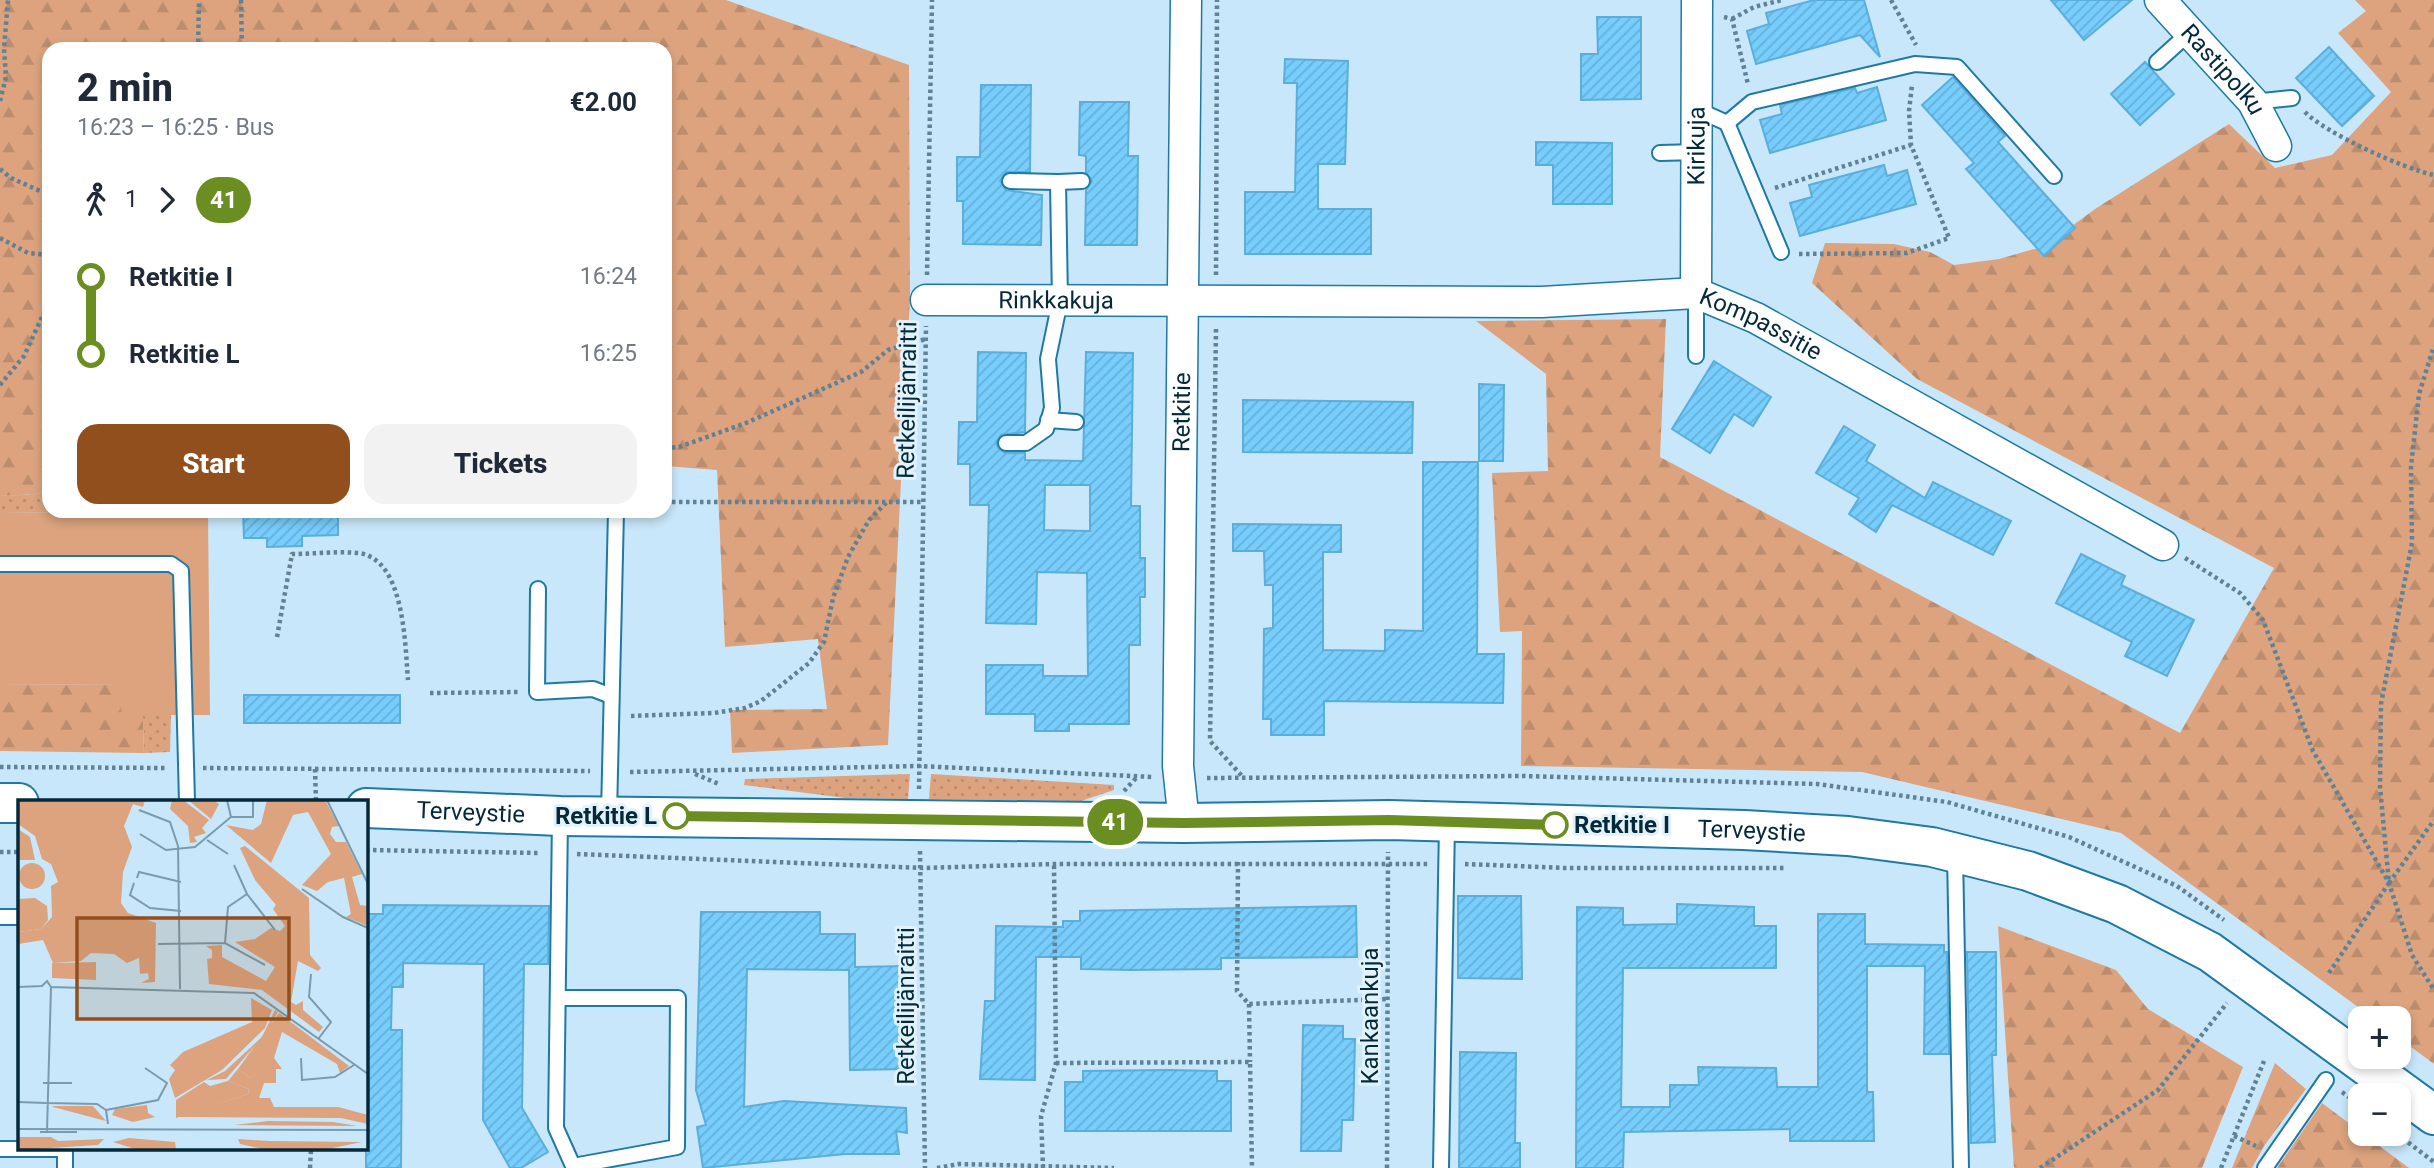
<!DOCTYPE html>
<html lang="en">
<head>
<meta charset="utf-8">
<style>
	body { margin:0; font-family:Roboto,sans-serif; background:#f2f2f3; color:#1f2937; height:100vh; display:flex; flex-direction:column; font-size:26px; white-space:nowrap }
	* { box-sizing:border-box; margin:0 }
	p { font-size:23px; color:#747a83 }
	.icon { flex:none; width:38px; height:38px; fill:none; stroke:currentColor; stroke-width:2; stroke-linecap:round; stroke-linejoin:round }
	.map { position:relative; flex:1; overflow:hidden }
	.sheet { position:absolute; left:42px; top:42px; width:630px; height:476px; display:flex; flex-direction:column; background:#fff; border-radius:21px; box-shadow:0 4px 10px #0003 }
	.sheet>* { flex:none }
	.badge { padding:0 14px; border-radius:23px; font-size:24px; line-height:46px }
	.buttons { position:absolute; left:2348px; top:1006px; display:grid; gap:14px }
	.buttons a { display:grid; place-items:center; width:63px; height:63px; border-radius:14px; background:#fff; box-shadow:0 4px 10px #0003; font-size:35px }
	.map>.badge { position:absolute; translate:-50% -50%; box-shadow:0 0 0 4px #fff }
	.legs { display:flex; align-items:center; gap:10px; height:77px; padding:0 35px; font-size:23px }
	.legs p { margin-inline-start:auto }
	.overview { display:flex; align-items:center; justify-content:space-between; height:119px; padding:0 35px }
	h1 { font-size:38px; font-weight:800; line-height:52px }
	.cta { display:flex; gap:14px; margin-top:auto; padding:14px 35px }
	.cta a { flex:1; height:80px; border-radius:21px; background:#904f1c; color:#fff; font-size:28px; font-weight:800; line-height:80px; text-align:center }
	.cta a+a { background:#f2f2f3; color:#1f2937 }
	ul { padding:0 35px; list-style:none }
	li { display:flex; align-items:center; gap:24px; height:77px; font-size:26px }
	li i { display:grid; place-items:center; width:10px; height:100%; margin:0 9px; background:currentColor }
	li i::after { content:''; width:18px; height:18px; margin:-9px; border:5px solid; border-radius:50%; background:#fff }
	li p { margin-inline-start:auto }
	li:first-child i { background:linear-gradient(#0000 50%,currentColor 0) }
	li:last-child i { background:linear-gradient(currentColor 50%,#0000 0) }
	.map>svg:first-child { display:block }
	.grass { fill:url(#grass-dots) }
	.forest { fill:url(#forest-firs) }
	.garden { fill:#dca37e }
	.building { fill:url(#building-hatch); stroke:#5baeda; stroke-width:2; fill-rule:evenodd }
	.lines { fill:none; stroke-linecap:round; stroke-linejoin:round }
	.service-casing { stroke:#1e79a3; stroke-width:18 }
	.minor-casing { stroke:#1e79a3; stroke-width:33 }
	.secondary-casing { stroke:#1e79a3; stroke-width:42 }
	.path { stroke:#608295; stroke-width:4.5; stroke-dasharray:3.5 3.5; stroke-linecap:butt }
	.service { stroke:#fff; stroke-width:14 }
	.minor { stroke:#fff; stroke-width:30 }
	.secondary { stroke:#fff; stroke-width:38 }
	.line-1-casing { stroke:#fff; stroke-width:16 }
	.line-1 { stroke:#6b8e23; stroke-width:10 }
	.stop-1-dot { fill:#fff; stroke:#6b8e23; stroke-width:3.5 }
	.labels { text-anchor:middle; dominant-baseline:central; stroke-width:6; stroke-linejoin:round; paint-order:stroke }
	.street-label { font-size:24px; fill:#04293b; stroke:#e2f2fb }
	.stop-label { font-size:24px; font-weight:bold; fill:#04293b; stroke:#e2f2fb; text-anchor:end }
	.inset-road { fill:none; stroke:#7a9bae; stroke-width:2 }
	.view { fill:#904f1c; fill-opacity:0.15; stroke:#904f1c; stroke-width:3.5 }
	.inset-edge { fill:none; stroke:#04293b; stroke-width:3.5 }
</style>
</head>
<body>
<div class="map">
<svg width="2434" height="1168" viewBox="0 0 2434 1168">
	<defs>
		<pattern id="grass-dots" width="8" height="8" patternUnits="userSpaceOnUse" patternTransform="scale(1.75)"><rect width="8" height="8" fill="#dca37e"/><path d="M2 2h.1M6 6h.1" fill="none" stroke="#bb8c6e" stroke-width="1.8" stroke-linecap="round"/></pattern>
		<pattern id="forest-firs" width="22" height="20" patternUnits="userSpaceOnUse" patternTransform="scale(1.75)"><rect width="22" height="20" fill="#dca37e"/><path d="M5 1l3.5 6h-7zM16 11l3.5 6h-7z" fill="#bb8c6e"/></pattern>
		<pattern id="building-hatch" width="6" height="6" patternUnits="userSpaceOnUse" patternTransform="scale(1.75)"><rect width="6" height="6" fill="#77cdfc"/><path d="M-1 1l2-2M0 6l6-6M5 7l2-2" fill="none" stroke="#65b0d9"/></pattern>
	</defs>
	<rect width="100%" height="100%" fill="#c8e7fa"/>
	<g class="grass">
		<path d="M49 489V511H208V514L0 512V496L38 494Z"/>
		<path d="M143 715H171L170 752 144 753Z"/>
		<path d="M910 774 908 799 845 798 744 785 745 779Z"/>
		<path d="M931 774 1114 785V790L1081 801 929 799Z"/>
	</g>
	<g class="forest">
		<path d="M0 0H726L909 65 910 298 888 745 732 753 730 710 827 709 818 639 725 647 717 470 665 466V49H49V489L38 494 0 496Z"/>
		<path d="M2355 0H2434V1064L2399 1038V1018H2373L2121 833 1862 772 1521 766 1522 631 1500 632 1492 473 1548 471 1546 374 1476 321 1666 319 1660 457 2180 733 2274 568 1917 379 1812 283 1825 243 1894 244 1930 252 1954 265 1999 259 2045 246 2095 209 2229 124 2275 168 2332 155 2391 92 2338 33 2366 11Z"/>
		<path d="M0 684 121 685 122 715H143L144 753 0 751Z"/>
		<path d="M1998 926 2116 970 2148 1009 2243 1067 2202 1168H2014Z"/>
		<path d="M2275 1063 2306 1089 2264 1146 2252 1168H2232Z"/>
		<path d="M2322 1103 2409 1168H2277Z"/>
	</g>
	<path class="garden" d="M0 512 208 514 210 715H122L120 685 0 684Z"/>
	<g class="building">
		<path d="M1814 0H1864L1880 57 1860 35 1756 64 1747 31 1769 24 1766 13Z"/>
		<path d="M2051 0H2132L2084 40Z"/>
		<path d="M1597 17H1641V99L1581 100V54H1598Z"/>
		<path d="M2329 47 2374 96 2342 126 2296 78Z"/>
		<path d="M1285 59 1348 61 1345 164H1318V209H1371V254H1245V192H1295L1297 83H1284Z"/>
		<path d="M2145 62 2174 94 2140 125 2111 94Z"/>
		<path d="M1953 77 2005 136 1998 142 2075 228 2044 256 1966 169 1974 163 1922 105Z"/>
		<path d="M981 85H1031L1030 172H1006L1000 181 1006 190 1042 195 1041 245 963 244V201H957V157H980Z"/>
		<path d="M1877 87 1886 120 1770 153 1760 120 1782 114 1780 105 1855 88 1857 93Z"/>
		<path d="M1080 102H1129L1128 156H1138L1137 245H1085L1086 190 1092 181 1086 172V156L1079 155Z"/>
		<path d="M1536 142 1612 143V204H1553V165H1536Z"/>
		<path d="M1884 165 1887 176 1907 170 1916 204 1800 236 1790 203 1812 197 1809 185Z"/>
		<path d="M978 352 1026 353 1025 432 1001 435 996 442 998 448 1005 453H1025V460L1083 461 1086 352 1133 353 1131 506H1140V558H1145V597H1140V645H1129V724H1069V731H1035V714H986V665H1043V676H1088L1087 573 1037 572 1036 624 986 623 989 505H970V464H958L959 422H977ZM1045 485H1090V531L1044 530Z"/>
		<path d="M1714 361 1771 397 1753 426 1734 414 1710 453 1672 429Z"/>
		<path d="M1479 384 1504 385 1503 461H1479Z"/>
		<path d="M1243 400 1413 402 1412 453 1243 452Z"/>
		<path d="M1844 426 1875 445 1866 461 1925 498 1933 482 2011 521 1993 555 1892 505 1876 532 1849 514 1859 498 1816 473Z"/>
		<path d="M1423 462H1478L1477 654H1504L1503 703 1324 701V735H1271V719H1263L1264 629 1273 628V585H1265L1264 551H1233V524L1341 525V552H1323V650L1385 651V630L1423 631Z"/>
		<path d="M243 511H338V535L302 536V546L267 547V538H244Z"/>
		<path d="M2081 554 2125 576 2121 585 2194 620 2167 676 2125 656 2132 642 2056 603Z"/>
		<rect x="244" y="695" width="156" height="28"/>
		<path d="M1458 896H1521L1522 979 1458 978Z"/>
		<path d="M1677 904 1754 907V926H1776V968H1623L1621 1107H1670V1085H1699L1698 1067 1776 1068 1777 1087H1818V914H1865V944L1944 945V952H1947L1949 1054H1924L1925 966H1867V1092H1873L1874 1141H1790V1129L1624 1132 1623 1168H1576L1577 907 1623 908V925L1677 924Z"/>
		<path d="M383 905 549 906 548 964H524L522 1108 548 1152 521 1168H510L483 1120 484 964 403 963V987H392L391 1030H402L401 1168H366V914H383Z"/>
		<path d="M1356 906 1357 957 1221 958V969L1131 970 1081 969V957H1036L1035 1080 980 1079 985 1001H995L996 926 1063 927V921H1080V911Z"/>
		<path d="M701 912H820V934H855V967L906 966 907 1069 850 1070 849 970 747 969 744 1107 784 1101 906 1108 907 1133 896 1131 899 1154H845L703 1168 697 1127 706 1125 696 1090Z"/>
		<path d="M1967 952H1996V1055H1992L1995 1142 1971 1143Z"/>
		<path d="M1303 1025 1343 1026V1039H1355L1353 1120H1342L1341 1151H1301Z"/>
		<path d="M1460 1052 1516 1053 1515 1143H1520V1168H1459Z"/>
		<path d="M1167 1070 1217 1071V1081H1231V1131H1065V1082H1083V1071Z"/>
	</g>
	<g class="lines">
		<g class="service-casing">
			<g id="service">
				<path d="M2157 62 2189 33"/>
				<path d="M2253 102 2292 98"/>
				<path d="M1698 110 1727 123 1781 252"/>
				<path d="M1727 123 1752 102 1915 64 1957 67 2054 176"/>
				<path d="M1660 153 1698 152"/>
				<path d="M1010 181 1058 182"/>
				<path d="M1696 293V356"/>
				<path d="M1048 420 1076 422"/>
				<path d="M1006 443H1026L1046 429 1052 408 1048 359 1060 301 1058 182 1082 181"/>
				<path d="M0 564H171L181 571 187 802"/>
				<path d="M538 589 537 692 593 689 611 696"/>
				<path d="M609 814 616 511"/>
				<path d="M1955 854 1961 1168"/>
				<path d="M0 917H19"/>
				<path d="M558 998H678L677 1147 573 1166 556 1128 560 817"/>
				<path d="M0 1149H65"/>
				<path d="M65 1168V1149"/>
				<path d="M1441 1168 1447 824"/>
				<path d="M2265 1168 2326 1080"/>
			</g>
		</g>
		<g class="minor-casing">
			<g id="minor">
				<path id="s1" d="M2160 0 2253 102 2276 146"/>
				<path id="s2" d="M1696 293 1697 0"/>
				<path id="s3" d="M926 300 1542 302 1696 293 1756 318 2163 545"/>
				<path id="s4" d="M1184 823 1178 766 1186 0"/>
			</g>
		</g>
		<g class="secondary-casing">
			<g id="secondary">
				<path d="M0 803H19"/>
				<path id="s5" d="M366 808 560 816 1184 823 1389 820 1744 830 1848 836 1932 847 2028 871 2117 904 2210 952 2434 1115"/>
			</g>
		</g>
		<g class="path">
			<path d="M241 0 242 49"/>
			<path d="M1891 0 1916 45"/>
			<path d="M1724 17 1732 19 1748 84"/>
			<path d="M1732 19 1754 7 1782 0"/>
			<path d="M198 49 199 0"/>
			<path d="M0 101 6 77 4 49 8 0"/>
			<path d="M2305 112C2325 133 2404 169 2434 175"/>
			<path d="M0 169 11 178 49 195"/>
			<path d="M1775 188 1911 145"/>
			<path d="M0 238 28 253 49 255"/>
			<path d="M1799 254 1907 253 1949 238 1911 145 1909 111 1912 85"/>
			<path d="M927 275 932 0"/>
			<path d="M1216 275 1217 0"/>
			<path d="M1216 329 1210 741 1242 776"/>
			<path d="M0 385 24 356 49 302"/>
			<path d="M665 448 679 447 746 423 861 372 888 350 926 339"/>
			<path d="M665 502H923"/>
			<path d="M2185 558 2240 593 2263 620 2313 751 2389 883 2412 955 2434 990"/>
			<path d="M277 637 292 554C314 554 337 551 358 553 405 558 405 646 408 680"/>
			<path d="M430 693 519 692"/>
			<path d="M631 716 714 713 745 708 761 701 809 663 824 642 833 598 848 557 869 520 888 501"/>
			<path d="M0 767 167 768"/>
			<path d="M203 768 590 771"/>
			<path d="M315 769 316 802"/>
			<path d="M630 772 919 766 1153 777"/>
			<path d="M695 774 719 784"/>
			<path d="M1207 778 1523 776 1817 784 1947 802 2069 837 2177 886 2224 920"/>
			<path d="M919 789 926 326"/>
			<path d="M1124 791 1137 777"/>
			<path d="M366 850 540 853"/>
			<path d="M920 851 925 1168"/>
			<path d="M0 852H19"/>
			<path d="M577 854 923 868 1054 864H1429"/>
			<path d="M1238 862 1237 991 1249 1004 1387 999"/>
			<path d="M1465 864 1566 868H1785"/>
			<path d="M2389 883 2434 820"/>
			<path d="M2329 973 2389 883 2380 787 2381 704 2412 543 2411 467 2419 394 2434 346"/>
			<path d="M1249 1004 1250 1062"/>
			<path d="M1056 1063 1250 1062 1252 1168"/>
			<path d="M2342 1092 2361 1106"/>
			<path d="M2397 1134 2434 1162"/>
			<path d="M2234 1136 2256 1146"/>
			<path d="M310 1168 311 1149"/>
			<path d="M937 1168 959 1164 1114 1168"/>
			<path d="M1043 1168 1041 1116 1056 1063 1054 864"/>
			<path d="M1387 1168 1388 852"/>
			<path d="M2040 1168 2158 1090 2227 1003"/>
			<path d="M2221 1168 2264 1061"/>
		</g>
		<use href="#service" class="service"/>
		<use href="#minor" class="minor"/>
		<use href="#secondary" class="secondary"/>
	</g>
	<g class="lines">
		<g class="line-1-casing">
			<path id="line-1" d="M676 816 1184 823 1389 820 1555 825"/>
		</g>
		<use href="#line-1" class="line-1"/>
	</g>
	<g class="stop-1-dot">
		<circle cx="676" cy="816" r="12"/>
		<circle cx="1555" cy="825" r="12"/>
	</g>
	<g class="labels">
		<g class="street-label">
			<text stroke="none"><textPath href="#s1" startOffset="94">Rastipolku</textPath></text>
			<text stroke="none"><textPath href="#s2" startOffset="147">Kirikuja</textPath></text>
			<text stroke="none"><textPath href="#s3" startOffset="130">Rinkkakuja</textPath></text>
			<text stroke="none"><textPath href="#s3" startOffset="842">Kompassitie</textPath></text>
			<text transform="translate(907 400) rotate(-89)">Retkeilijänraitti</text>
			<text stroke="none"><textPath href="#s4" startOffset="411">Retkitie</textPath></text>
			<text stroke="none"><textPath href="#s5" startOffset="105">Terveystie</textPath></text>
			<text stroke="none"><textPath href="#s5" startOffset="1386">Terveystie</textPath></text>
			<text transform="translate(906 1006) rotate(-90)">Retkeilijänraitti</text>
			<text transform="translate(1370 1016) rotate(-90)">Kankaankuja</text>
		</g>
		<g class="stop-label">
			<text x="657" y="816">Retkitie L</text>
			<text x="1574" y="825" text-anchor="start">Retkitie I</text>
		</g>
	</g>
	<g transform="translate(18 800)">
		<rect width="350" height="350" fill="#c8e7fa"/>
		<path d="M233 251 239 263V274L232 278 220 269ZM210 281 231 289 230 294 158 318V300L186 282 192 286Z" fill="#dca37e"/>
		<path d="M0 0H127L125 7 115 4 106 26 114 47 105 72 103 103 110 113 138 123 137 182 123 183 131 179 130 173 122 174 121 158 109 163 96 154 73 153 63 161 35 163 25 140 0 144V132L23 129 34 117 33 86 40 82 33 64 24 59 17 36 0 24ZM154 0H165L191 20 184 28 188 33 176 37 179 42 172 43 170 26 152 9ZM170 0H195L201 4 193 19ZM249 0H307L321 26 314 27 312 34 318 42H328L344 74 334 77 342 105 350 106V126L328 117 333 114 326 78 310 82 299 91 284 85 313 54 290 12 275 15 253 63 208 25 235 30 243 24ZM0 29 12 37 17 60H0ZM227 46 291 98 292 155 303 168 300 171 280 161 273 202 278 205 285 201V210L305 227 301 232 244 190 191 184 189 159 194 158V150L188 146 204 145V157L248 181 257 167 217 142 237 139 253 128 262 131 267 126 255 109 258 105 237 80 222 48ZM233 198 254 210 247 228 204 270 157 298 151 279 157 270 152 265 165 252 234 222ZM257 210 260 212 247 234 208 279 189 280 207 271 244 237ZM261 213 331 266 322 273 319 264 264 232 256 258 264 269H258V283H246L241 298H252L256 307H320L350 315V324L323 318 159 317 230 294 231 289 210 281 220 269 232 278 239 274 233 251ZM129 305 130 313 137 317 115 322 94 315 97 309ZM75 306 88 321 35 307V306ZM250 321 315 322 339 326 216 325ZM0 337H33L40 341 86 339 80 345 0 350ZM111 338 157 342 158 350H120L95 342ZM220 339 252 341 344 342 305 350H249L222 344Z" fill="#dca37e"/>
		<path d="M1 76a13 13 0 1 1 26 0a13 13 0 1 1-26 0Z" fill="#dca37e"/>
		<path d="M17 98 29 106 30 120 23 129 0 132V99ZM78 162V180L34 178V163Z" fill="#dca37e"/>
		<path class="inset-road" d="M309 0 350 84M121 10 152 22 160 46 162 189M213 17H235V0M122 34 148 50 177 47 213 17 209 0M189 40 210 54M216 65 229 94 257 130M119 78 121 72 163 82M116 83 112 95 132 108 163 111M284 89 325 117 350 128M207 143 210 107 229 94M140 144 207 143 247 165M293 174 291 197 313 222 301 238M0 187 24 186 29 181 33 187M33 187 236 193 350 274M283 258 284 280 317 277 336 265M25 283H54M0 302 28 303M28 303 79 304 88 310 90 324M88 310 140 300 149 283 127 268M0 329 350 330M29 331 33 187M22 332H59M49 350H107"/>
		<path class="view" d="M59 118H271V219H59Z"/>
		<rect width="350" height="350" class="inset-edge"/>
	</g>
</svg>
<div class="buttons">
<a>+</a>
<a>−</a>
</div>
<b class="badge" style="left:1115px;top:822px;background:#6b8e23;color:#fff">41</b>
<section class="sheet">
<div class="overview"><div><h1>2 min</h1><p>16:23 – 16:25 · Bus</p></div><b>€2.00</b></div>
<div class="legs"><svg class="icon" aria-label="walk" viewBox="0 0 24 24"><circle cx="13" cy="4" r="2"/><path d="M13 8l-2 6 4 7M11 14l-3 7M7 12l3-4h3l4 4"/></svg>1<svg class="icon" aria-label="forward" viewBox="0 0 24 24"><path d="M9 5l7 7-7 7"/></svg><b class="badge" style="background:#6b8e23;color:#fff">41</b></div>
<ul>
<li><i style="color:#6b8e23"></i><b>Retkitie I</b><p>16:24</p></li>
<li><i style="color:#6b8e23"></i><b>Retkitie L</b><p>16:25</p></li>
</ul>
<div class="cta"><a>Start</a><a>Tickets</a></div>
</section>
</div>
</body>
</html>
